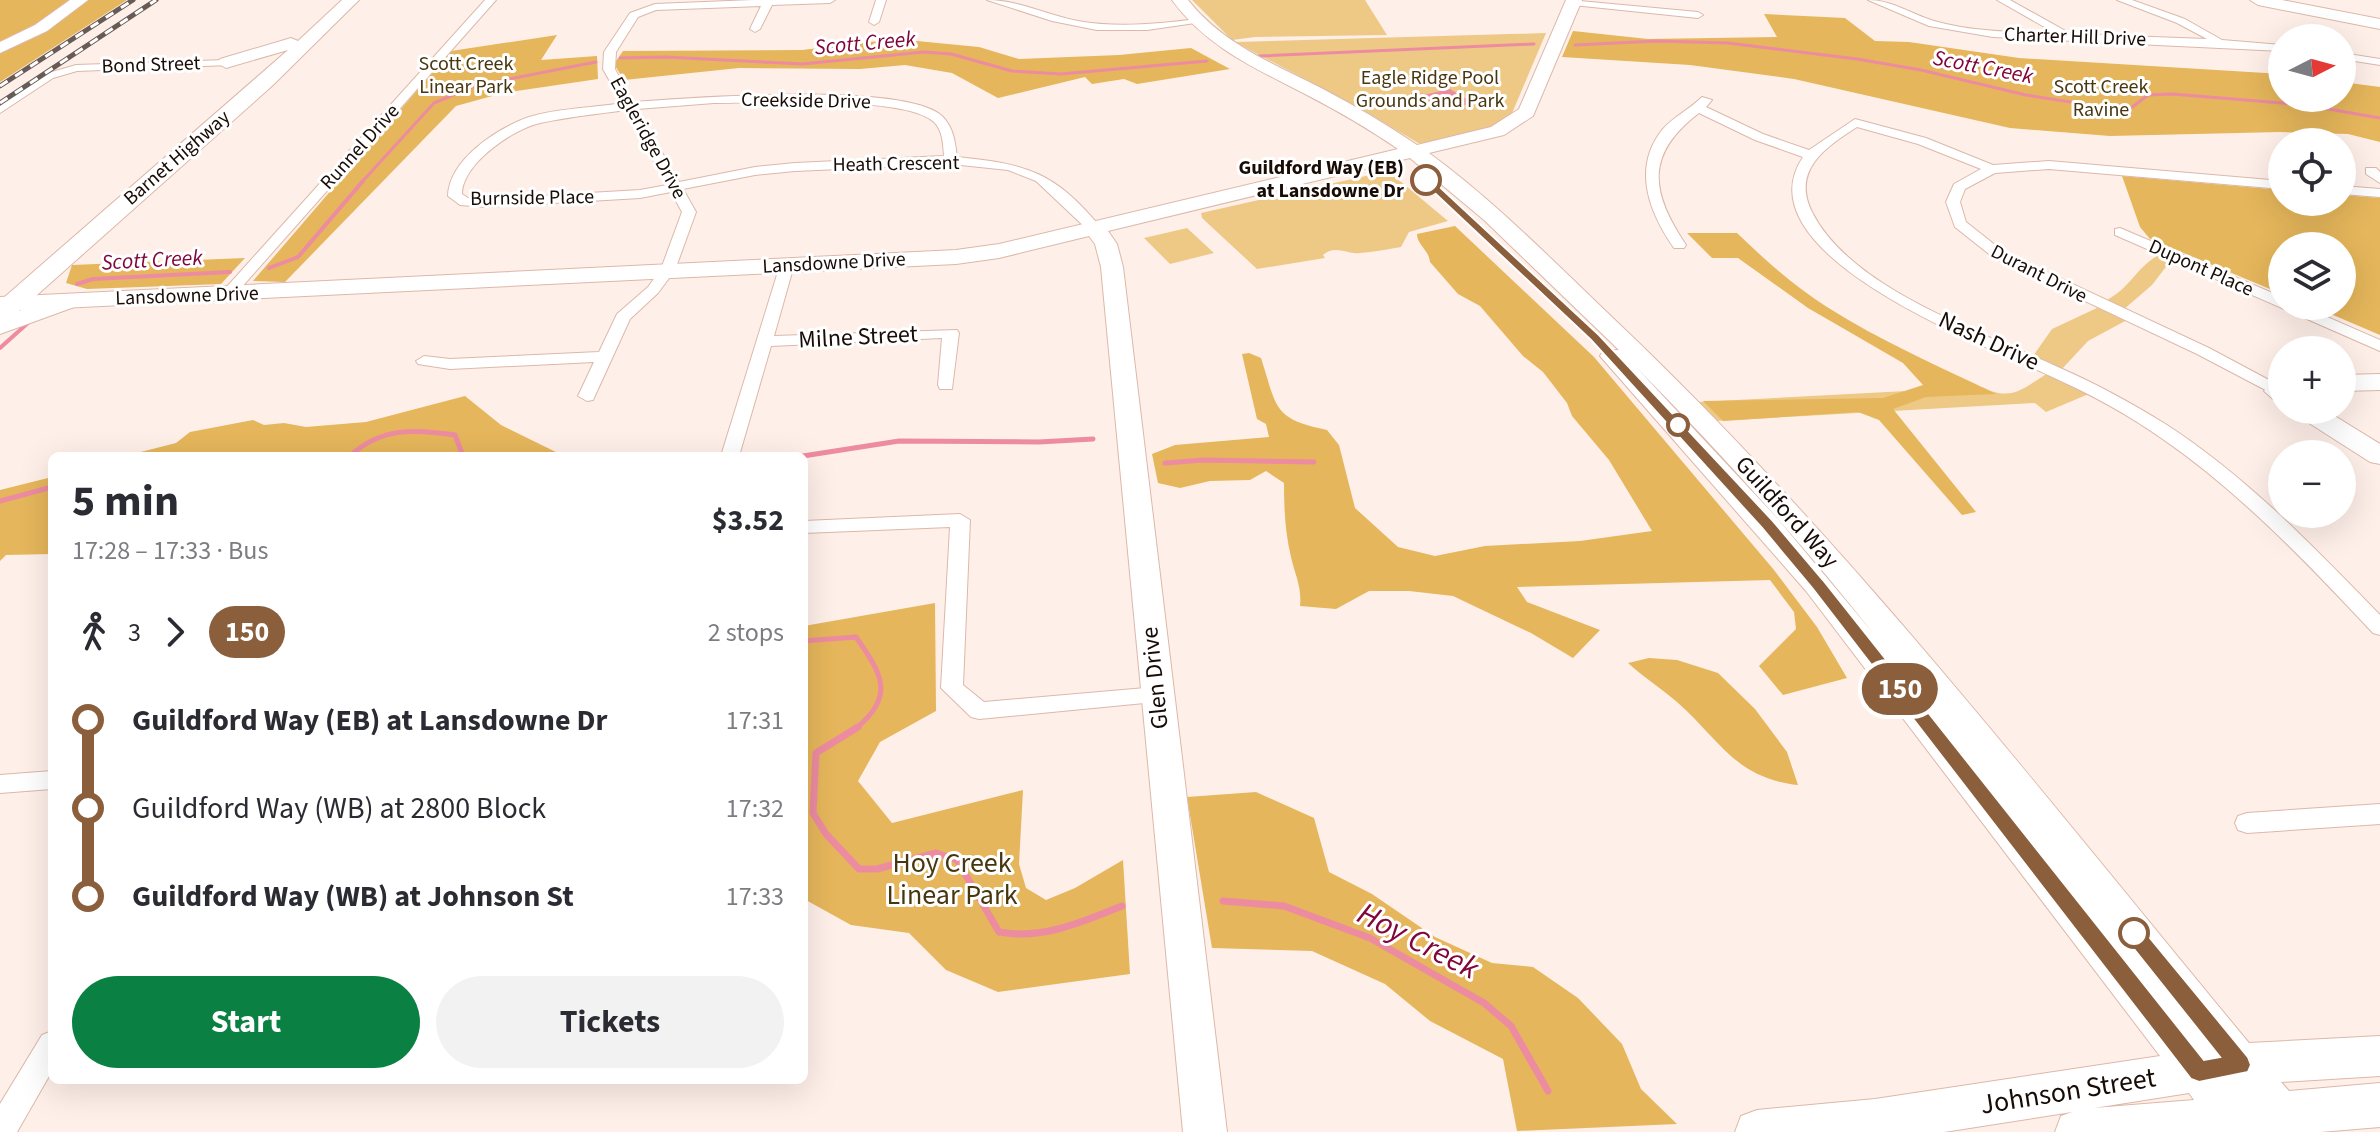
<!DOCTYPE html>
<html lang="en">
<head>
<meta charset="utf-8">
<style>
	body { margin:0; font-family:"Source Sans 3",sans-serif; background:#f2f2f3; color:#2b2b33; height:100vh; display:flex; flex-direction:column; font-size:30px; white-space:nowrap }
	* { box-sizing:border-box; margin:0 }
	p { font-size:26px; color:#7c7c81 }
	.icon { flex:none; width:44px; height:44px; fill:none; stroke:currentColor; stroke-width:2; stroke-linecap:round; stroke-linejoin:round }
	.map { position:relative; flex:1; overflow:hidden }
	.drawer { position:absolute; left:48px; top:452px; width:760px; height:632px; display:flex; flex-direction:column; background:#fff; border-radius:12px; box-shadow:0 8px 32px #0002 }
	.drawer>* { flex:none }
	.badge { padding:0 16px; border-radius:26px; font-size:28px; line-height:52px }
	.needle { width:52px; rotate:84deg }
	.controls { position:absolute; left:2268px; top:24px; display:grid; gap:16px }
	.controls a { display:grid; place-items:center; width:88px; height:88px; border-radius:50%; background:#fff; box-shadow:0 8px 32px #0002; font-size:40px }
	.map>.badge { position:absolute; translate:-50% -50%; box-shadow:0 0 0 4px #fff }
	.legs { display:flex; align-items:center; gap:12px; height:88px; padding:0 24px; font-size:26px }
	.legs p { margin-inline-start:auto }
	.head { display:flex; align-items:center; justify-content:space-between; height:136px; padding:0 24px }
	h1 { font-size:44px; font-weight:700; line-height:60px }
	.button { display:flex; gap:16px; margin-top:auto; padding:16px 24px }
	.button a { flex:1; height:92px; border-radius:48px; background:#0b8043; color:#fff; font-size:32px; font-weight:700; line-height:92px; text-align:center }
	.button a+a { background:#f2f2f3; color:#2b2b33 }
	ul { padding:0 24px; list-style:none }
	li { display:flex; align-items:center; gap:28px; height:88px; font-size:30px }
	li i { display:grid; place-items:center; width:12px; height:100%; margin:0 10px; background:currentColor }
	li i::after { content:''; width:20px; height:20px; margin:-10px; border:6px solid; border-radius:50%; background:#fff }
	li p { margin-inline-start:auto }
	li:first-child i { background:linear-gradient(#0000 50%,currentColor 0) }
	li:last-child i { background:linear-gradient(currentColor 50%,#0000 0) }
	.map>svg:first-child { display:block }
	.green { fill:#eec986 }
	.forest { fill:#e5b65b }
	.water { fill:#ed8ba1 }
	.lines { fill:none; stroke-linecap:round; stroke-linejoin:round }
	.stream-far3 { stroke:#ed8ba1; stroke-width:3 }
	.stream-far2 { stroke:#ed8ba1; stroke-width:4 }
	.stream-far1 { stroke:#ed8ba1; stroke-width:5 }
	.stream { stroke:#ed8ba1; stroke-width:7 }
	.street-casing { stroke:#dcb8a9; stroke-width:2 }
	.secondary-casing { stroke:#dcb8a9; stroke-width:2 }
	.primary-casing { stroke:#dcb8a9; stroke-width:2 }
	.street { fill:#fff; fill-rule:evenodd }
	.secondary { fill:#fff; fill-rule:evenodd }
	.primary { fill:#fff; fill-rule:evenodd }
	.rail-casing { stroke:#685b56; stroke-width:5 }
	.rail { stroke:#fff; stroke-width:3; stroke-dasharray:9; stroke-linecap:butt }
	.line-1 { fill:#8b5e3c; stroke:#fff; stroke-width:2 }
	.stop-1-dot { fill:#fff; stroke:#8b5e3c; stroke-width:4 }
	.labels { text-anchor:middle; dominant-baseline:central; stroke-width:6; stroke-linejoin:round; paint-order:stroke }
	.far-street-label { font-size:20px; fill:#180c07; stroke:#fff }
	.far-park-label { font-size:20px; fill:#49360e; stroke:#fff }
	.far-stop-label { font-size:20px; font-weight:bold; fill:#180c07; stroke:#fff; text-anchor:end }
	.far-water-label { font-size:22px; font-style:italic; fill:#810639; stroke:#fff }
	.street-label { font-size:24px; fill:#180c07; stroke:#fff }
	.near-park-label { font-size:28px; fill:#49360e; stroke:#fff }
	.near-street-label { font-size:28px; fill:#180c07; stroke:#fff }
	.near-water-label { font-size:32px; font-style:italic; fill:#810639; stroke:#fff }
</style>
</head>
<body>
<div class="map">
<svg width="2380" height="1132" viewBox="0 0 2380 1132">
	<rect width="100%" height="100%" fill="#ffefe9"/>
	<g class="green">
		<path d="M1192 0H1365L1387 35 1255 37 1232 40Z"/>
		<path d="M1546 33 1510 118 1485 133 1426 143H1418L1363 110 1235 42Z"/>
		<path d="M1388 171 1448 221 1409 232 1401 247C1388 249 1374 252 1360 253 1347 255 1336 244 1323 255L1325 258 1257 269 1202 218 1201 213Z"/>
		<path d="M1187 228 1214 253 1170 264 1144 238Z"/>
		<path d="M2160 254 2172 259 2152 285 2123 310 2105 301C2131 288 2135 268 2160 254Z"/>
		<path d="M2099 307 2127 320 2088 341 2062 369 2033 356 2052 329Z"/>
		<path d="M2048 373 2091 393 2046 412 2035 403 1716 421 1697 402 1982 387C2012 402 2022 389 2048 373Z"/>
	</g>
	<g class="forest">
		<path d="M0 0H127L0 82Z"/>
		<path d="M1764 14 1845 18 1875 41 1909 42 2019 58 2282 74V98H2342V82L2380 87V142L2348 134 2280 132 2110 136 2010 128 1794 79 1690 65 1562 57 1573 31 1648 39 1777 37Z"/>
		<path d="M557 35 541 60 597 56 598 79 503 93 456 106 285 282 253 281 451 51Z"/>
		<path d="M896 39 979 47 1019 59 1119 55 1191 48 1230 69 1137 84 1124 79 1092 84 1085 77 998 98 952 73 905 65 860 69 739 68 624 80 614 64 623 51 802 50Z"/>
		<path d="M2122 176 2282 190V202H2342V195L2380 198V335L2312 306H2342V246H2282V294L2150 239 2140 227Z"/>
		<path d="M1455 226 1594 357 1774 570 1817 627 1847 678 1783 695 1759 666 1796 629 1794 612 1770 580 1517 587 1527 602 1600 630 1573 658 1531 633 1453 596 1409 591H1369L1336 609 1300 606C1302 587 1295 575 1291 557 1285 532 1284 508 1284 483L1266 471 1250 480 1210 481 1180 488 1158 483 1152 454 1175 445 1269 437 1266 424 1257 419 1242 354 1249 353 1261 358C1277 407 1272 419 1327 430L1339 445 1355 508 1398 547 1435 556 1485 546 1580 541 1652 531 1609 460 1572 416 1567 403 1543 372 1523 356 1480 306 1458 294 1430 262C1429 250 1417 245 1417 234Z"/>
		<path d="M1687 233H1737C1765 260 1794 286 1827 307 1880 341 1939 366 1996 394L1926 397 1893 409 1976 512 1962 515 1879 420 1858 412 1723 421 1703 401 1883 398 1923 385 1903 363 1808 308 1738 258H1712Z"/>
		<path d="M245 258 221 284 87 289 66 283 72 265Z"/>
		<path d="M465 396 501 425 564 456H125L176 443 190 432 253 420 264 425 284 423 306 427 366 422Z"/>
		<path d="M52 477V554L6 555 0 561V490Z"/>
		<path d="M935 603 936 711 880 742 858 781 892 823 1023 790 1019 864 1026 888 1046 900 1075 888 1123 860 1130 974 998 992 946 970 909 933 851 925 804 899V626Z"/>
		<path d="M1649 658 1677 660 1718 673 1755 709 1787 752 1798 785C1735 778 1720 740 1677 702 1661 688 1643 677 1628 663Z"/>
		<path d="M1256 792 1314 818 1329 872 1372 894 1435 937 1492 963 1533 967 1578 998 1622 1044 1641 1089 1677 1124 1517 1131 1503 1059 1430 1021 1385 984 1312 951 1212 948 1187 797Z"/>
	</g>
	<path class="water" d="M1450 89 1473 103 1444 110 1428 100 1411 99V93L1428 94Z"/>
	<g class="lines">
		<g class="stream-far3">
			<path d="M1575 45 1657 41 1728 43 1857 59 1921 70 2026 95 2103 107 2131 108 2148 95 2172 94 2306 105 2380 118"/>
			<path d="M1259 56 1534 44"/>
			<path d="M620 58 666 57 802 64 924 52 951 54 1012 71 1061 74 1207 61"/>
			<path d="M361 183 434 103 474 86 596 62"/>
		</g>
		<g class="stream-far2">
			<path d="M269 268 298 257 363 181"/>
			<path d="M77 284 93 279 230 272"/>
			<path d="M0 348 29 322"/>
		</g>
		<g class="stream-far1">
			<path d="M350 456C381 427 415 429 455 435L463 456"/>
			<path d="M803 456 899 441 1039 442 1093 439"/>
			<path d="M1165 463 1204 460 1314 462"/>
			<path d="M0 501 52 487"/>
			<path d="M804 641 856 637C881 673 897 696 855 729"/>
		</g>
		<g class="stream">
			<path d="M858 727 816 753 813 813 826 834 859 869H877L936 853 957 860 999 932C1043 940 1082 922 1122 906"/>
			<path d="M1223 901 1284 906 1370 938 1484 1003 1511 1026 1548 1091"/>
		</g>
		<g class="street-casing">
			<g id="street">
				<path d="M485 0H496L233 297H223V291Z"/>
				<path d="M753 0H835L830 3 772 5 760 29 755 32 750 29 761 6 656 10 638 17 616 52 615 69 633 102C688 98 908 81 943 117 954 129 955 142 957 157 1028 164 1055 172 1102 229L1100 232H1090L1036 181 1008 170 951 164 795 171 755 175 683 189 696 212 675 270 658 293 630 319 593 400 587 401 578 396 594 362 450 369 418 364 416 361 424 356 450 359 599 352 617 314 648 287 661 269 682 212 671 192 640 198 486 207 460 205 448 196C449 159 498 128 529 117 557 108 593 108 622 103L603 69 604 52 630 13 655 4ZM714 103C756 103 906 95 934 122 943 131 943 144 944 156L795 163 755 167 679 182 637 109ZM626 110 667 185 640 190 486 199 468 198 462 194C462 164 513 129 540 123 568 117 597 114 626 110Z"/>
				<path d="M876 0H886L879 22 874 25 869 22Z"/>
				<path d="M987 0C1019 0 1047 15 1078 21 1117 28 1158 24 1197 19L1202 22 1147 30H1097L1052 21Z"/>
				<path d="M1569 0 1698 12 1703 15 1698 18 1573 5Z"/>
				<path d="M1868 0C1892 0 1911 14 1934 21 1972 32 2015 32 2055 33L1997 0H2010L2071 34 2207 39 2177 23 2117 0H2132L2185 19 2222 40 2282 45V51L1993 37 1929 26Z"/>
				<path d="M2342 53 2380 59V65L2342 59Z"/>
				<path d="M226 60 232 63 230 65 77 71 53 78 0 113V104L45 74 76 65Z"/>
				<path d="M1702 97 1712 100 1706 107 1763 134 1809 150 1855 119 1926 138 1993 165 2049 161 2282 181V189L2049 169 1995 173 1965 189 1960 202 1966 222 2004 252 2209 348 2282 387V395L2277 396 2197 354 1994 258 1955 227 1946 202 1954 184 1981 169 1918 144 1857 127C1826 147 1791 170 1812 212 1851 290 1985 333 2060 368 2097 384 2133 404 2167 425 2247 477 2314 547 2380 615V635L2373 633C2308 564 2242 494 2164 440 2128 414 2088 393 2048 375 1987 346 1738 254 1803 157L1755 140 1699 113C1645 154 1650 192 1686 245L1684 248H1674C1649 212 1632 168 1662 130 1673 117 1690 109 1702 97Z"/>
				<path d="M2366 168H2376L2380 172V183L2366 174Z"/>
				<path d="M2342 186 2380 189V197L2342 194Z"/>
				<path d="M2120 228 2282 297V306H2302L2380 340V351L2115 235V229Z"/>
				<path d="M787 261 794 265 774 336 957 330 959 333 952 389H940L938 385 942 338 771 346 739 456H721L780 265Z"/>
				<path d="M960 514 970 520 963 685 984 702 1157 687 1165 689 1168 695 1165 701 979 719 971 717 941 688 950 527 804 533V521Z"/>
				<path d="M52 771V789L0 793V775Z"/>
				<path d="M2380 804V824L2247 833 2238 830 2235 823 2238 816 2247 813Z"/>
				<path d="M52 1031V1071L17 1132H0V1104L42 1035Z"/>
			</g>
		</g>
		<g class="secondary-casing">
			<g id="secondary">
				<path d="M70 0H88L47 31 0 53V42L35 25Z"/>
				<path d="M1172 0H1188C1223 44 1272 63 1321 88 1354 105 1386 124 1417 145L1491 127 1519 109 1566 0H1582L1533 116 1504 135 1429 153C1496 202 1555 263 1615 320 1848 541 2044 796 2249 1043L2380 1036V1076L2281 1082 2289 1091 2380 1083V1127L2320 1132H2055L2061 1116 2072 1112 1944 1132H1735L1741 1116 1757 1110 1875 1099 2160 1056 1806 591 1600 356 1603 351 1619 350 1484 220 1410 158 1108 231 1117 244 1123 267 1227 1132H1183L1101 267 1095 244 1089 236 999 258 956 264 0 311V297L956 250 999 244 1398 149C1369 129 1338 111 1307 95 1257 69 1207 48 1172 0ZM1635 366C1719 451 1799 539 1873 633L1777 518ZM2189 1093 2194 1100 2094 1108Z"/>
				<path d="M2250 0H2282L2380 19V29L2258 5Z"/>
				<path d="M2380 374V390L2342 391V375Z"/>
				<path d="M2277 383 2282 385V402L2273 399 2264 391 2268 386Z"/>
				<path d="M2294 410H2325L2380 444V464L2370 462 2298 416Z"/>
			</g>
		</g>
		<g class="primary-casing">
			<path id="primary" d="M342 0H359L273 85 19 311 59 296H77L80 301 77 306 0 334V301L288 50 226 68 217 63 220 59 291 38 298 41Z"/>
		</g>
		<use href="#street" class="street"/>
		<use href="#secondary" class="secondary"/>
		<use href="#primary" class="primary"/>
		<g class="rail-casing">
			<g id="rail">
				<path d="M0 86 133 0"/>
				<path d="M0 103 156 0"/>
			</g>
		</g>
		<use href="#rail" class="rail"/>
	</g>
	<path class="line-1" d="M1423 178H1430L1599 335 1773 521 1823 580 2204 1060 2220 1057 2126 939 2123 933 2126 927 2134 924 2141 927 2248 1057 2251 1065 2248 1072 2199 1082 2191 1079 1812 588 1762 528 1591 340 1423 182Z"/>
	<g class="stop-1-dot">
		<circle cx="1426" cy="180" r="14"/>
		<circle cx="1678" cy="425" r="10"/>
		<circle cx="2134" cy="933" r="14"/>
	</g>
	<g class="labels">
		<g class="far-street-label">
			<text transform="translate(2075 37) rotate(2)">Charter Hill Drive</text>
			<text transform="translate(151 65) rotate(-2)">Bond Street</text>
			<text transform="translate(806 101) rotate(1)">Creekside Drive</text>
			<text transform="translate(648 138) rotate(61)">Eagleridge Drive</text>
			<text transform="translate(360 147) rotate(-48)">Runnel Drive</text>
			<text transform="translate(177 158) rotate(-41)">Barnet Highway</text>
			<text transform="translate(896 164) rotate(-1)">Heath Crescent</text>
			<text transform="translate(532 198) rotate(-1)">Burnside Place</text>
			<text transform="translate(834 263) rotate(-3)">Lansdowne Drive</text>
			<text transform="translate(2201 268) rotate(24)">Dupont Place</text>
			<text transform="translate(2039 274) rotate(27)">Durant Drive</text>
			<text transform="translate(187 296) rotate(-2)">Lansdowne Drive</text>
		</g>
		<g class="far-park-label">
			<text x="466" y="64">Scott Creek<tspan x="466" dy="23">Linear Park</tspan></text>
			<text x="1430" y="78">Eagle Ridge Pool<tspan x="1430" dy="23">Grounds and Park</tspan></text>
			<text x="2101" y="87">Scott Creek<tspan x="2101" dy="23">Ravine</tspan></text>
		</g>
		<g class="far-stop-label">
			<text x="1404" y="168">Guildford Way (EB)<tspan x="1404" dy="23">at Lansdowne Dr</tspan></text>
		</g>
		<g class="far-water-label">
			<text transform="translate(865 43) rotate(-5)">Scott Creek</text>
			<text transform="translate(1983 67) rotate(11)">Scott Creek</text>
			<text transform="translate(152 260) rotate(-3)">Scott Creek</text>
		</g>
		<g class="street-label">
			<text transform="translate(858 337) rotate(-3)">Milne Street</text>
			<text transform="translate(1989 341) rotate(25)">Nash Drive</text>
			<text transform="translate(1787 512) rotate(48)">Guildford Way</text>
			<text transform="translate(1155 678) rotate(-96)">Glen Drive</text>
		</g>
		<g class="near-park-label">
			<text x="952" y="863">Hoy Creek<tspan x="952" dy="32">Linear Park</tspan></text>
		</g>
		<g class="near-street-label">
			<text transform="translate(2068 1091) rotate(-9)">Johnson Street</text>
		</g>
		<g class="near-water-label">
			<text transform="translate(1418 941) rotate(27)">Hoy Creek</text>
		</g>
	</g>
</svg>
<div class="controls">
<a><svg class="needle" viewBox="-14 -14 28 28"><path d="M0-13l5 13h-10z" fill="#e53935"/><path d="M0 13l5-13h-10z" fill="#7c7c81"/></svg></a>
<a><svg class="icon" aria-label="locate" viewBox="0 0 24 24"><circle cx="12" cy="12" r="6"/><path d="M12 2v4M12 18v4M2 12h4M18 12h4"/></svg></a>
<a><svg class="icon" aria-label="layers" viewBox="0 0 24 24"><path d="M12 4l9 5-9 5-9-5zM3 14l9 5 9-5"/></svg></a>
<a>+</a>
<a>−</a>
</div>
<b class="badge" style="left:1900px;top:689px;background:#8b5e3c;color:#fff">150</b>
<section class="drawer">
<div class="head"><div><h1>5 min</h1><p>17:28 – 17:33 · Bus</p></div><b>$3.52</b></div>
<div class="legs"><svg class="icon" aria-label="walk" viewBox="0 0 24 24"><circle cx="13" cy="4" r="2"/><path d="M13 8l-2 6 4 7M11 14l-3 7M7 12l3-4h3l4 4"/></svg>3<svg class="icon" aria-label="forward" viewBox="0 0 24 24"><path d="M9 5l7 7-7 7"/></svg><b class="badge" style="background:#8b5e3c;color:#fff">150</b><p>2 stops</p></div>
<ul>
<li><i style="color:#8b5e3c"></i><b>Guildford Way (EB) at Lansdowne Dr</b><p>17:31</p></li>
<li><i style="color:#8b5e3c"></i><span>Guildford Way (WB) at 2800 Block</span><p>17:32</p></li>
<li><i style="color:#8b5e3c"></i><b>Guildford Way (WB) at Johnson St</b><p>17:33</p></li>
</ul>
<div class="button"><a>Start</a><a>Tickets</a></div>
</section>
</div>
</body>
</html>
